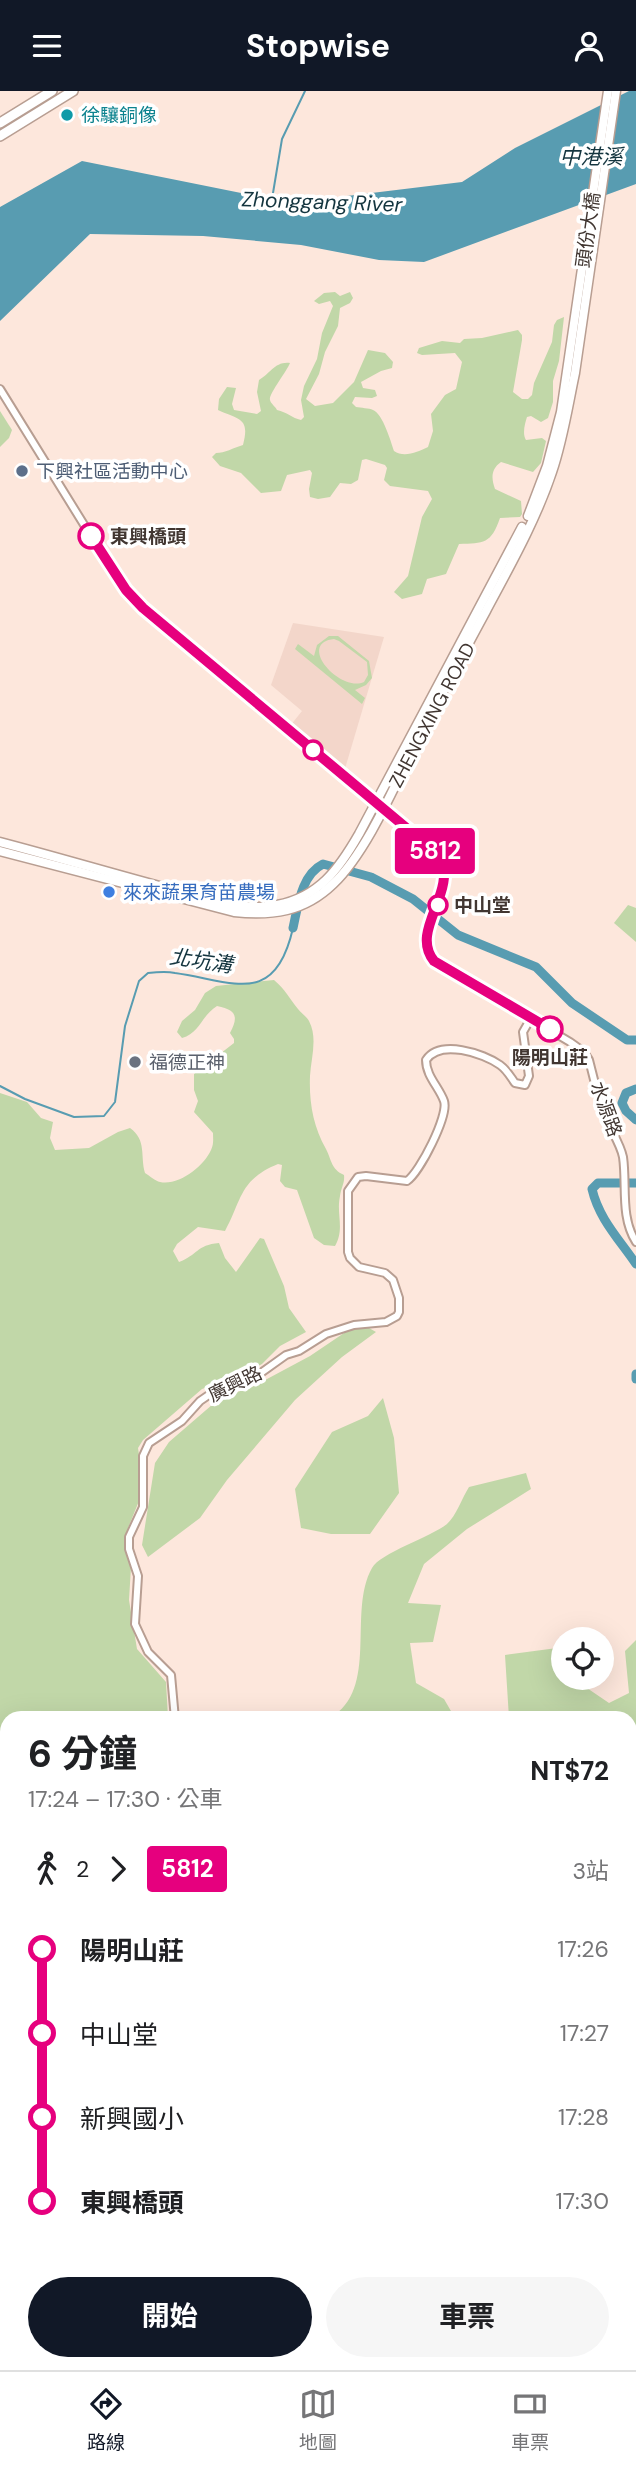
<!DOCTYPE html>
<html lang="zh-TW">
<head>
<meta charset="utf-8">
<style>
	body { margin:0; font-family:"DM Sans","Noto Sans TC",sans-serif; background:#f6f6f6; color:#202124; height:100vh; display:flex; flex-direction:column; font-size:26px; white-space:nowrap }
	* { box-sizing:border-box; margin:0 }
	p { font-size:23px; color:#757577 }
	.icon { flex:none; width:38px; height:38px; fill:none; stroke:currentColor; stroke-width:2; stroke-linecap:round; stroke-linejoin:round }
	.map { position:relative; flex:1; overflow:hidden }
	.side { position:absolute; left:0px; top:1620px; width:637px; height:660px; display:flex; flex-direction:column; background:#fff; border-radius:21px 21px 0 0; box-shadow:0 7px 28px #0002 }
	.side>* { flex:none }
	.badge { padding:0 14px; border-radius:5px; font-size:24px; line-height:46px }
	.fabs { position:absolute; left:551px; top:1536px; display:grid; gap:14px }
	.fabs a { display:grid; place-items:center; width:63px; height:63px; border-radius:50%; background:#fff; box-shadow:0 7px 28px #0002; font-size:35px }
	.map>.badge { position:absolute; translate:-50% -50%; box-shadow:0 0 0 4px #fff }
	.legs { display:flex; align-items:center; gap:10px; height:77px; padding:0 28px; font-size:23px }
	.legs p { margin-inline-start:auto }
	.headline { display:flex; align-items:center; justify-content:space-between; height:119px; padding:0 28px }
	h1 { font-size:38px; font-weight:700; line-height:52px }
	.action { display:flex; gap:14px; margin-top:auto; padding:14px 28px }
	.action a { flex:1; height:80px; border-radius:42px; background:#111827; color:#fff; font-size:28px; font-weight:700; line-height:80px; text-align:center }
	.action a+a { background:#f6f6f6; color:#202124 }
	ul { padding:0 28px; list-style:none }
	li { display:flex; align-items:center; gap:24px; height:84px; font-size:26px }
	li i { display:grid; place-items:center; width:10px; height:100%; margin:0 9px; background:currentColor }
	li i::after { content:''; width:18px; height:18px; margin:-9px; border:5px solid; border-radius:50%; background:#fff }
	li p { margin-inline-start:auto }
	li:first-child i { background:linear-gradient(#0000 50%,currentColor 0) }
	li:last-child i { background:linear-gradient(currentColor 50%,#0000 0) }
	header { display:flex; justify-content:space-between; align-items:center; height:91px; padding:0 28px; background:#111827; color:#fff; font-size:32px; font-weight:700 }
	.menu { display:flex; justify-content:space-around; align-items:center; height:98px; border-top:2px solid #e0e0e0; background:#fff; font-size:19px; color:#757577 }
	.menu a { display:grid; justify-items:center; gap:4px }
	.menu .current { color:#111827 }
	.map>svg:first-child { display:block }
	.built { fill:#f3d6ca }
	.green { fill:#c1d7a8; fill-rule:evenodd }
	.water { fill:#589cb1 }
	.lines { fill:none; stroke-linecap:round; stroke-linejoin:round }
	.stream { stroke:#589cb1; stroke-width:2 }
	.river { stroke:#589cb1; stroke-width:9 }
	.minor-casing { stroke:#b89e92; stroke-width:10 }
	.major-casing { stroke:#b89e92; stroke-width:11 }
	.highway-casing { stroke:#b89e92; stroke-width:12 }
	.minor { stroke:#fff; stroke-width:6 }
	.major { stroke:#fff; stroke-width:8 }
	.highway { stroke:#fff; stroke-width:9 }
	.rail-casing { stroke:#635650; stroke-width:4.5 }
	.rail { stroke:#fff; stroke-width:2; stroke-dasharray:5; stroke-linecap:butt }
	.line-1-casing { stroke:#fff; stroke-width:16 }
	.line-1 { stroke:#e6007e; stroke-width:10 }
	.culture-dot { fill:#0f9aa8; stroke:#fff; stroke-width:2.5 }
	.service-dot { fill:#5c6f8a; stroke:#fff; stroke-width:2.5 }
	.stop-1-dot { fill:#fff; stroke:#e6007e; stroke-width:3.5 }
	.shop-dot { fill:#3f7fe0; stroke:#fff; stroke-width:2.5 }
	.worship-dot { fill:#6b7280; stroke:#fff; stroke-width:2.5 }
	.labels { text-anchor:middle; dominant-baseline:central; stroke-width:7; stroke-linejoin:round; paint-order:stroke }
	.culture-label { font-size:19px; fill:#0d838f; stroke:#fff; text-anchor:start }
	.street-label { font-size:19px; fill:#413631; stroke:#fff }
	.service-label { font-size:19px; fill:#4e5e75; stroke:#fff; text-anchor:start }
	.stop-label { font-size:19px; font-weight:bold; fill:#413631; stroke:#fff; text-anchor:start }
	.shop-label { font-size:19px; fill:#366cbe; stroke:#fff; text-anchor:start }
	.worship-label { font-size:19px; fill:#5b616d; stroke:#fff; text-anchor:start }
	.water-label { font-size:21px; font-style:italic; fill:#14353f; stroke:#fff }
</style>
</head>
<body>
<header><svg class="icon" aria-label="menu" viewBox="0 0 24 24"><path d="M4 6h16M4 12h16M4 18h16"/></svg>Stopwise<svg class="icon" aria-label="person" viewBox="0 0 24 24"><circle cx="12" cy="8" r="4"/><path d="M4 21q1-7 8-7t8 7"/></svg></header>
<div class="map">
<svg width="636" height="2279" viewBox="0 0 636 2279">
	<rect width="100%" height="100%" fill="#fde7dc"/>
	<path class="built" d="M293 532 384 546 344 681 290 635 302 620 271 594Z"/>
	<g class="green">
		<path d="M335 201 340 205 350 201 353 207 350 212 340 217 338 235 325 261 319 283 306 308 315 315 333 312 354 291 368 259 385 262 393 271 392 277 381 280 361 291 363 297 375 299 377 305 372 307 355 306 352 312 356 316C361 317 369 317 373 319 383 323 391 351 394 360 404 367 418 361 428 356L433 340 431 323 445 304 456 298 462 271 455 262 422 264 417 262 419 257 442 250 460 252 464 248 482 247 518 239 522 244V249L513 301 522 308H528L532 304 534 292 552 251 554 234 557 229 564 226 559 270 553 290V311L548 327 541 331 531 325 527 326C525 332 522 343 526 349L542 347 546 350 541 372 533 381 501 371C491 378 491 387 495 398L521 410 522 423 520 426 500 427C491 453 484 452 459 453L446 483 427 488 422 503 402 508 394 501 408 485 422 426 432 408 428 400 390 395 384 389 387 377 385 374 366 368 362 369 358 389 351 393 340 392 330 406 318 408 310 406 309 398 312 382 310 379 287 384 281 400 261 402 241 382 220 375 212 366 216 362C225 362 233 357 243 354 250 327 240 329 218 319L219 308 227 296 236 297 232 313 234 319 257 323 261 320 257 301 259 289C270 283 275 270 290 272 287 280 268 304 270 309 271 313 275 315 277 319 287 321 292 327 301 329L304 326 301 309 304 295 317 268 322 242 333 215 330 210 319 213 314 210 324 202Z"/>
		<path d="M0 320 12 339 9 347 0 356Z"/>
		<path d="M329 545H338L369 570 372 587 366 594 355 599 365 607 362 613 295 558 298 553 314 565 317 554ZM334 548 339 550 367 571 368 584 364 591C340 602 296 552 334 548Z"/>
		<path d="M628 814 636 817V851L614 832Z"/>
		<path d="M274 889C286 899 289 907 298 918 301 922 307 926 309 930 318 947 311 967 310 985 309 1011 313 1035 326 1058 332 1070 331 1078 344 1084 345 1092 341 1097 340 1105 336 1124 345 1137 335 1155L324 1154 314 1147 297 1099 285 1096 280 1090 282 1074 278 1073C239 1089 242 1109 225 1140L198 1136 177 1153 173 1160 179 1171C198 1164 196 1154 219 1152L225 1167 236 1181 260 1147 264 1148 284 1195 289 1217 306 1241 280 1255 262 1273 240 1285 202 1298 143 1349 138 1357 142 1383 141 1405 124 1447 131 1476 129 1509 137 1558 166 1591 168 1627 7 1628V1889L0 1912V1002L27 1011 41 1027 53 1031 50 1047 55 1059 89 1057 118 1041 130 1037C147 1049 140 1065 145 1082 150 1085 155 1090 160 1091 179 1095 204 1075 211 1059 214 1053 213 1048 213 1042L194 1021 198 1010 194 999V983L234 952V948L230 942C239 925 236 919 217 915 201 925 200 942 182 947L177 941 182 930 195 919 205 902 216 895Z"/>
		<path d="M369 1237 376 1241 342 1266 295 1309 227 1389 200 1427 148 1466 142 1454 155 1372 169 1351 220 1307 252 1296 310 1265 350 1238Z"/>
		<path d="M383 1307 394 1347 399 1402 370 1443H331L301 1437 295 1398 332 1341 368 1325Z"/>
		<path d="M526 1382 531 1398 467 1438 424 1473 408 1512 441 1514 433 1551 410 1552 416 1592 444 1608 455 1627H330C380 1598 347 1521 372 1477 380 1462 431 1446 447 1433 456 1425 462 1407 469 1396Z"/>
		<path d="M636 1549V1676L630 1681V1628L509 1627 505 1564 557 1557 563 1567 564 1587H578L584 1595 609 1612 629 1602 625 1560Z"/>
		<path d="M636 1973V2279H598L600 2273H630V1975Z"/>
		<path d="M0 2020 7 2033V2273H16L29 2279H0Z"/>
		<path d="M59 2273H114L119 2279H56Z"/>
		<path d="M361 2273H424L416 2279H359Z"/>
	</g>
	<path class="water" d="M629 0H636V93L424 171 379 169 301 154 203 145 90 143 0 230V116L82 70 256 105 314 109 462 91 515 57Z"/>
	<g class="lines">
		<g class="stream">
			<path d="M272 108 282 48 305 0"/>
			<path d="M0 995 25 1008 74 1026 104 1025 115 1011 125 935 139 890 148 882C157 881 166 880 175 882 233 890 275 917 293 837"/>
		</g>
		<g class="river">
			<path d="M293 837C298 815 301 784 323 773L371 786 413 808 458 844 536 876 572 912 627 949H636"/>
			<path d="M636 998 626 1002 622 1012 626 1020 636 1029"/>
			<path d="M636 1092H598L592 1098C599 1128 619 1148 636 1173"/>
			<path d="M636 1283V1288"/>
		</g>
		<g class="minor-casing">
			<g id="minor">
				<path d="M0 298 112 479 143 517 440 765C457 802 414 833 430 865L464 888 570 951 584 961 589 969C594 988 598 1008 606 1027 611 1040 620 1052 623 1066 627 1094 620 1126 636 1151"/>
				<path d="M175 1628 171 1584 148 1561 135 1533 138 1485 129 1458V1446L143 1416V1365L149 1352 182 1330 200 1310 213 1301 251 1289 286 1264 299 1260 326 1243 354 1234 386 1231 397 1225 399 1221V1207L393 1189 385 1182 359 1176 350 1167 348 1161V1100L358 1086 366 1085 407 1090C420 1081 449 1024 444 1010 439 996 426 985 426 969 440 948 483 962 500 974 507 979 510 985 515 992L525 994 529 985 523 941 531 927"/>
				<path d="M0 1927 7 1905"/>
				<path d="M0 2007 7 2021"/>
				<path d="M48 2273V2279"/>
				<path d="M118 2273 123 2279"/>
			</g>
		</g>
		<g class="major-casing">
			<g id="major">
				<path d="M528 425 547 375 561 321 608 0"/>
				<path d="M0 751C61 767 121 785 182 801 212 808 246 821 277 814 319 806 339 778 359 743L522 436"/>
				<path d="M0 760 234 821C272 825 304 821 333 793 366 762 395 694 416 652 439 608 462 564 486 520 510 475 536 429 552 381 563 349 568 315 575 282L616 0"/>
			</g>
		</g>
		<g class="highway-casing">
			<g id="highway">
				<path d="M0 32 52 0"/>
				<path d="M0 45 73 0"/>
			</g>
		</g>
		<use href="#minor" class="minor"/>
		<use href="#major" class="major"/>
		<use href="#highway" class="highway"/>
		<g class="rail-casing">
			<path id="rail" d="M630 1728 636 1719"/>
		</g>
		<use href="#rail" class="rail"/>
	</g>
	<g class="lines">
		<g class="line-1-casing">
			<path id="line-1" d="M91 445 126 499 143 517 440 765C458 802 409 839 434 870L550 938"/>
		</g>
		<use href="#line-1" class="line-1"/>
	</g>
	<circle class="culture-dot" cx="67" cy="24" r="7"/>
	<circle class="service-dot" cx="22" cy="380" r="7"/>
	<g class="stop-1-dot">
		<circle cx="91" cy="445" r="12"/>
		<circle cx="313" cy="659" r="9"/>
		<circle cx="438" cy="814" r="9"/>
		<circle cx="550" cy="938" r="12"/>
	</g>
	<circle class="shop-dot" cx="109" cy="801" r="7"/>
	<circle class="worship-dot" cx="135" cy="971" r="7"/>
	<g class="labels">
		<g class="culture-label">
			<text x="81" y="24">徐驤銅像</text>
		</g>
		<g class="street-label">
			<text transform="translate(588 139) rotate(-82)">頭份大橋</text>
			<text transform="translate(432 624) rotate(-62)">ZHENGXING ROAD</text>
			<text transform="translate(606 1018) rotate(70)">水源路</text>
			<text transform="translate(235 1293) rotate(-26)">廣興路</text>
		</g>
		<g class="service-label">
			<text x="36" y="380">下興社區活動中心</text>
		</g>
		<g class="stop-label">
			<text x="110" y="445">東興橋頭</text>
			<text x="454" y="814">中山堂</text>
			<text x="550" y="966" text-anchor="middle">陽明山莊</text>
		</g>
		<g class="shop-label">
			<text x="123" y="801">來來蔬果育苗農場</text>
		</g>
		<g class="worship-label">
			<text x="149" y="971">福德正神</text>
		</g>
		<g class="water-label">
			<text x="591" y="66">中港溪</text>
			<text transform="translate(322 111) rotate(2)">Zhonggang River</text>
			<text transform="translate(201 870) rotate(8)">北坑溝</text>
		</g>
	</g>
</svg>
<div class="fabs">
<a><svg class="icon" aria-label="locate" viewBox="0 0 24 24"><circle cx="12" cy="12" r="6"/><path d="M12 2v4M12 18v4M2 12h4M18 12h4"/></svg></a>
</div>
<b class="badge" style="left:435px;top:760px;background:#e6007e;color:#fff">5812</b>
<section class="side">
<div class="headline"><div><h1>6 分鐘</h1><p>17:24 – 17:30 · 公車</p></div><b>NT$72</b></div>
<div class="legs"><svg class="icon" aria-label="walk" viewBox="0 0 24 24"><circle cx="13" cy="4" r="2"/><path d="M13 8l-2 6 4 7M11 14l-3 7M7 12l3-4h3l4 4"/></svg>2<svg class="icon" aria-label="forward" viewBox="0 0 24 24"><path d="M9 5l7 7-7 7"/></svg><b class="badge" style="background:#e6007e;color:#fff">5812</b><p>3站</p></div>
<ul>
<li><i style="color:#e6007e"></i><b>陽明山莊</b><p>17:26</p></li>
<li><i style="color:#e6007e"></i><span>中山堂</span><p>17:27</p></li>
<li><i style="color:#e6007e"></i><span>新興國小</span><p>17:28</p></li>
<li><i style="color:#e6007e"></i><b>東興橋頭</b><p>17:30</p></li>
</ul>
<div class="action"><a>開始</a><a>車票</a></div>
</section>
</div>
<nav class="menu">
<a class="current"><svg class="icon" aria-label="directions" viewBox="0 0 24 24"><path d="M12 3l9 9-9 9-9-9zM9 14v-3h6M13 9l2 2-2 2"/></svg>路線</a>
<a><svg class="icon" aria-label="map" viewBox="0 0 24 24"><path d="M3 6l6-2 6 2 6-2v14l-6 2-6-2-6 2zM9 4v14M15 6v14"/></svg>地圖</a>
<a><svg class="icon" aria-label="tickets" viewBox="0 0 24 24"><path d="M3 7h18v10H3zM15 7v10"/></svg>車票</a>
</nav>
</body>
</html>
